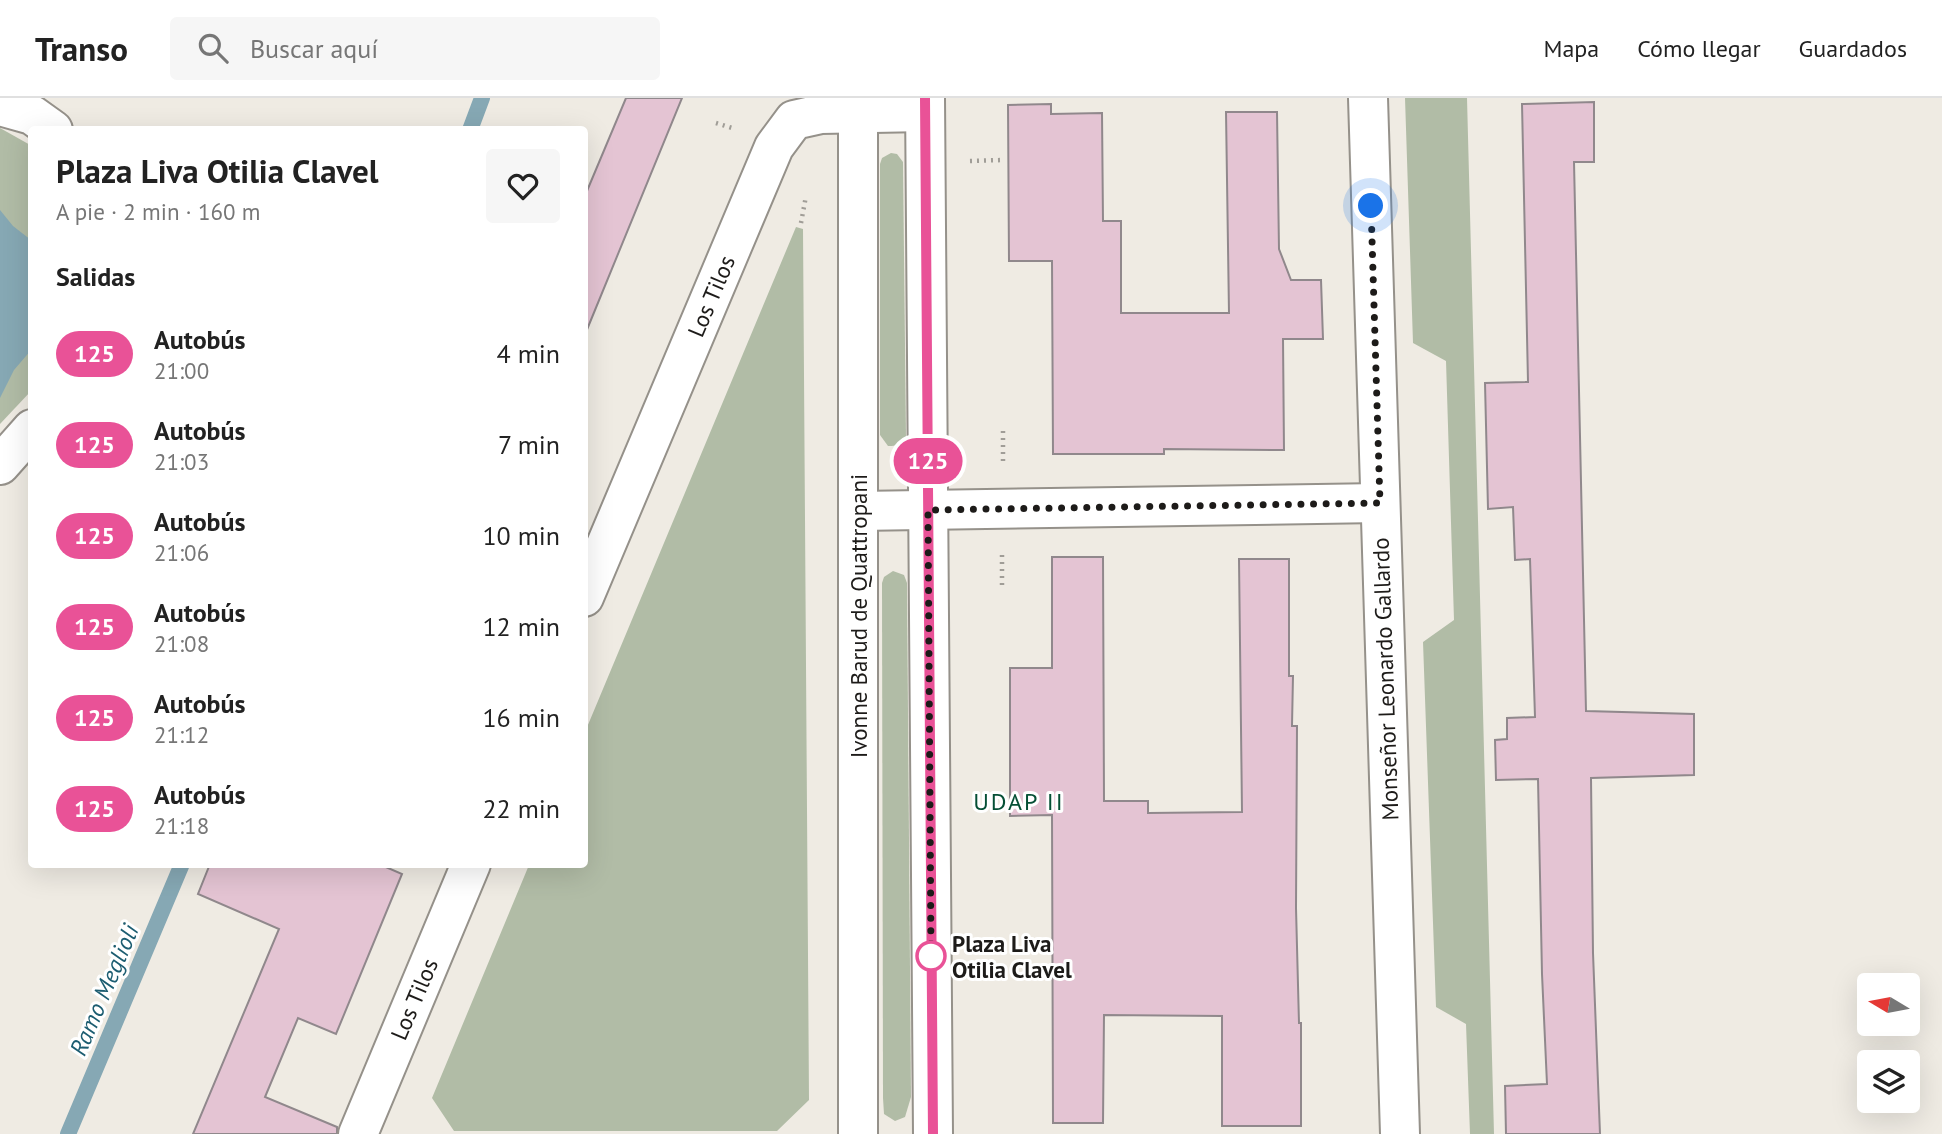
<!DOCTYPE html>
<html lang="es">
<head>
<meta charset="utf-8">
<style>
	body { margin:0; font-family:"PT Sans",sans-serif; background:#f6f6f6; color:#222; height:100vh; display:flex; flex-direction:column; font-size:26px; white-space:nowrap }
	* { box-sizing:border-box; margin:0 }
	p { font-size:23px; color:#767676 }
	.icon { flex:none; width:38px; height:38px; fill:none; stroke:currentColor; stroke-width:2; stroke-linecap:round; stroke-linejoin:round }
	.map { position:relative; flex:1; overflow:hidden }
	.sheet { position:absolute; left:28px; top:28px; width:560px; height:742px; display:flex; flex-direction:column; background:#fff; border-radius:7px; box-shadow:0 7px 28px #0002 }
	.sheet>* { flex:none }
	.badge { padding:0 14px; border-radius:23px; font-size:24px; line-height:46px }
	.needle { width:46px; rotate:280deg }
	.tools { position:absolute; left:1857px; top:875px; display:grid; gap:14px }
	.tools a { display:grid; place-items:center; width:63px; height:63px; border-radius:7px; background:#fff; box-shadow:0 7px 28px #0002; font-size:35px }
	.you { position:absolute; width:35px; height:35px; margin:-18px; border:5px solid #fff; border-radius:50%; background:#1a73e8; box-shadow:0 0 0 10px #1a73e833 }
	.map>.badge { position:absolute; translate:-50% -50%; box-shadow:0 0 0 4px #fff }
	h2 { padding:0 28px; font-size:26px; line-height:63px }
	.round { display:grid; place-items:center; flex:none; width:74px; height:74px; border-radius:7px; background:#f6f6f6 }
	.headline { display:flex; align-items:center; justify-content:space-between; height:119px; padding:0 28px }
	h1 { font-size:33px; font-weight:600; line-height:52px }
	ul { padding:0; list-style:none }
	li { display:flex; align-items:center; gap:21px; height:91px; padding:0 28px }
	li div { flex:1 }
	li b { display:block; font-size:26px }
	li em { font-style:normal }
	li .badge { min-width:77px; font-weight:700; text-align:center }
	header { display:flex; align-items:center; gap:42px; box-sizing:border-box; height:98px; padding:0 35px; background:#fff; border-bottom:2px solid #e0e0e0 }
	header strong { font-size:33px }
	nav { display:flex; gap:38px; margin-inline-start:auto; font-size:24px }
	.search { width:490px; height:63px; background:#f6f6f6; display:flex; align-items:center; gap:18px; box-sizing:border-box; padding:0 24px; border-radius:7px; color:#767676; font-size:26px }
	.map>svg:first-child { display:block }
	.green { fill:#b1bca6 }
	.water { fill:#86a8b4 }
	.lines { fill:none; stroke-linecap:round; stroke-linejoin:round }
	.stream { stroke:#86a8b4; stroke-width:16 }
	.building { fill:#e4c4d3; stroke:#90888c; stroke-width:2 }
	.minor-casing { stroke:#95918a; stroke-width:42 }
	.path { stroke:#a09d97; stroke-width:4.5; stroke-dasharray:2 5; stroke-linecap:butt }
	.minor { stroke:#fff; stroke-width:38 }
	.line-casing { stroke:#fff; stroke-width:16 }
	.line { stroke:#e95297; stroke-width:10 }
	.walk { stroke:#1d1b19; stroke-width:7; stroke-dasharray:0 12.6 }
	.stop-dot { fill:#fff; stroke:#e95297; stroke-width:3.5 }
	.labels { text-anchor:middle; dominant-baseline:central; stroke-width:6; stroke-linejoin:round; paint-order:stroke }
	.street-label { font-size:23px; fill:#1d1b19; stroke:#fff }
	.stop-label { font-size:23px; font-weight:bold; fill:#1d1b19; stroke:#fff; text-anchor:start }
	.neighbourhood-label { font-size:24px; letter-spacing:2px; fill:#054f35; stroke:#fff }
	.water-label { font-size:24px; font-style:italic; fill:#1c5d71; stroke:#fff }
</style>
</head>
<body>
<header>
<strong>Transo</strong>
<div class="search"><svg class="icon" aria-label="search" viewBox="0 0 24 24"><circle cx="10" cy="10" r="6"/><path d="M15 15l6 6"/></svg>Buscar aquí</div>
<nav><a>Mapa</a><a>Cómo llegar</a><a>Guardados</a></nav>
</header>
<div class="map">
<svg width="1942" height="1036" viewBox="0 0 1942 1036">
	<rect width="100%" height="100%" fill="#efebe3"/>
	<g class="green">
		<path d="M1405 0H1467L1494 1036H1470L1466 926 1436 909 1423 544 1454 522 1446 263 1413 245Z"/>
		<path d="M0 30 32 48 31 293 0 326Z"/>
		<path d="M891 55 897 56 903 64 906 339C901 347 897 348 888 348L880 337V66L882 60Z"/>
		<path d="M796 129 803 131 809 1002 777 1033H454L432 1000 529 767 584 766 585 634Z"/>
		<path d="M893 473 904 477 907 485 911 999 905 1019 895 1023 884 1016 883 1000 882 485 884 479Z"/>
	</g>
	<path class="water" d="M0 112 13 128 31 142 32 251 14 272 0 300Z"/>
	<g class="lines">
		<g class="stream">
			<path d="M470 32 482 0"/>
			<path d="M68 1036 182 766"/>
		</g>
	</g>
	<g class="building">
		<path d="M626 0H682L586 234 584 100Z"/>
		<path d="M1594 4V64H1574L1586 613 1694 616V677L1591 680 1593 855 1600 1036H1506L1505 988 1547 986 1542 876 1538 681 1496 682 1495 642 1507 641V620L1535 619 1530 461 1515 462 1513 409 1488 411 1485 285 1528 284 1522 6Z"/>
		<path d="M1051 6V16L1102 15 1103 123H1121V215H1229L1226 14H1277L1279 151 1291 182H1321L1323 241H1283L1284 352 1164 351V356H1053L1052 163H1009L1008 7Z"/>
		<path d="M1052 459H1103L1104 703H1148V715L1242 714 1239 461H1289V578H1293L1292 628H1297L1296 810 1299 925H1301V1028H1222V918L1104 917 1103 1025H1053L1052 717 1010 718V570H1052Z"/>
		<path d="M210 766H379L402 776 336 936 298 920 265 999 337 1029V1036H193L279 831 198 796Z"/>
	</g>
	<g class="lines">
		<g class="minor-casing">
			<g id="minor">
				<path d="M925 0 933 1036"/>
				<path d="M1368 0 1400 1036"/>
				<path d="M0 8 32 17 53 32"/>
				<path d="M0 367 32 331"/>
				<path d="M858 413 1380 405"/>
				<path d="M584 499 774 49 794 22 821 16 925 14"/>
				<path d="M358 1036 471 766"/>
				<path d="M858 1036V0"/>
			</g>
		</g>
		<g class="path">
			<path d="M716 25 732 30"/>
			<path d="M970 63 1003 62"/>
			<path d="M801 125 806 98"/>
			<path d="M1003 333V366"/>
			<path d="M1002 487V457"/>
		</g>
		<use href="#minor" class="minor"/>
	</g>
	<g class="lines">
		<g class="line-casing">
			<path id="line" d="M925 0 933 1036"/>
		</g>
		<use href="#line" class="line"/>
		<path class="walk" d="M931 858 928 412 1380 405 1371 108"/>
	</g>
	<circle class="stop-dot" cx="931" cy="858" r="14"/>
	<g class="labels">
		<g class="street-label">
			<text transform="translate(711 198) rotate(-67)">Los Tilos</text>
			<text transform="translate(858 518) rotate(-90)">Ivonne Barud de Quattropani</text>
			<text transform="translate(1385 581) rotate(-92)">Monseñor Leonardo Gallardo</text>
			<text transform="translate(414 901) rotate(-67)">Los Tilos</text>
		</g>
		<g class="stop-label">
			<text x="952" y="845">Plaza Liva<tspan x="952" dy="26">Otilia Clavel</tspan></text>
		</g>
		<g class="neighbourhood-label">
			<text x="1019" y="703">UDAP II</text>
		</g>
		<g class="water-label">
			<text transform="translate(104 892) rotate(-67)">Ramo Meglioli</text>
		</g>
	</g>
</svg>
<div class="tools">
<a><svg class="needle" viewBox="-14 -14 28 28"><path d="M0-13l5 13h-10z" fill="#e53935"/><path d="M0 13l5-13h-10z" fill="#767676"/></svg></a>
<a><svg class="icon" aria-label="layers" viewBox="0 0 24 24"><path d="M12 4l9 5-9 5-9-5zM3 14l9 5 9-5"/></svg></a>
</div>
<div class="you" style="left:1371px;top:108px"></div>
<b class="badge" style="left:928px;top:363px;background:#e95297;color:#fff">125</b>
<section class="sheet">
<div class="headline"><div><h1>Plaza Liva Otilia Clavel</h1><p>A pie · 2 min · 160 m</p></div><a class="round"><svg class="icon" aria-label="heart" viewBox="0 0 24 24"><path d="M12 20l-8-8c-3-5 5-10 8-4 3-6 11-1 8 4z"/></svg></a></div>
<h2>Salidas</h2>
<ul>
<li><span class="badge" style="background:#e95297;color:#fff">125</span><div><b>Autobús</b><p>21:00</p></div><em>4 min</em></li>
<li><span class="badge" style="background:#e95297;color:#fff">125</span><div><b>Autobús</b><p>21:03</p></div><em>7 min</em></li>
<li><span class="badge" style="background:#e95297;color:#fff">125</span><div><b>Autobús</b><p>21:06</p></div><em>10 min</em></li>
<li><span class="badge" style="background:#e95297;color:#fff">125</span><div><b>Autobús</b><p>21:08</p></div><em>12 min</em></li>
<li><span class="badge" style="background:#e95297;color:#fff">125</span><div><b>Autobús</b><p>21:12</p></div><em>16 min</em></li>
<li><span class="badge" style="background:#e95297;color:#fff">125</span><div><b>Autobús</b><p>21:18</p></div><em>22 min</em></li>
</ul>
</section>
</div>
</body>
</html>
